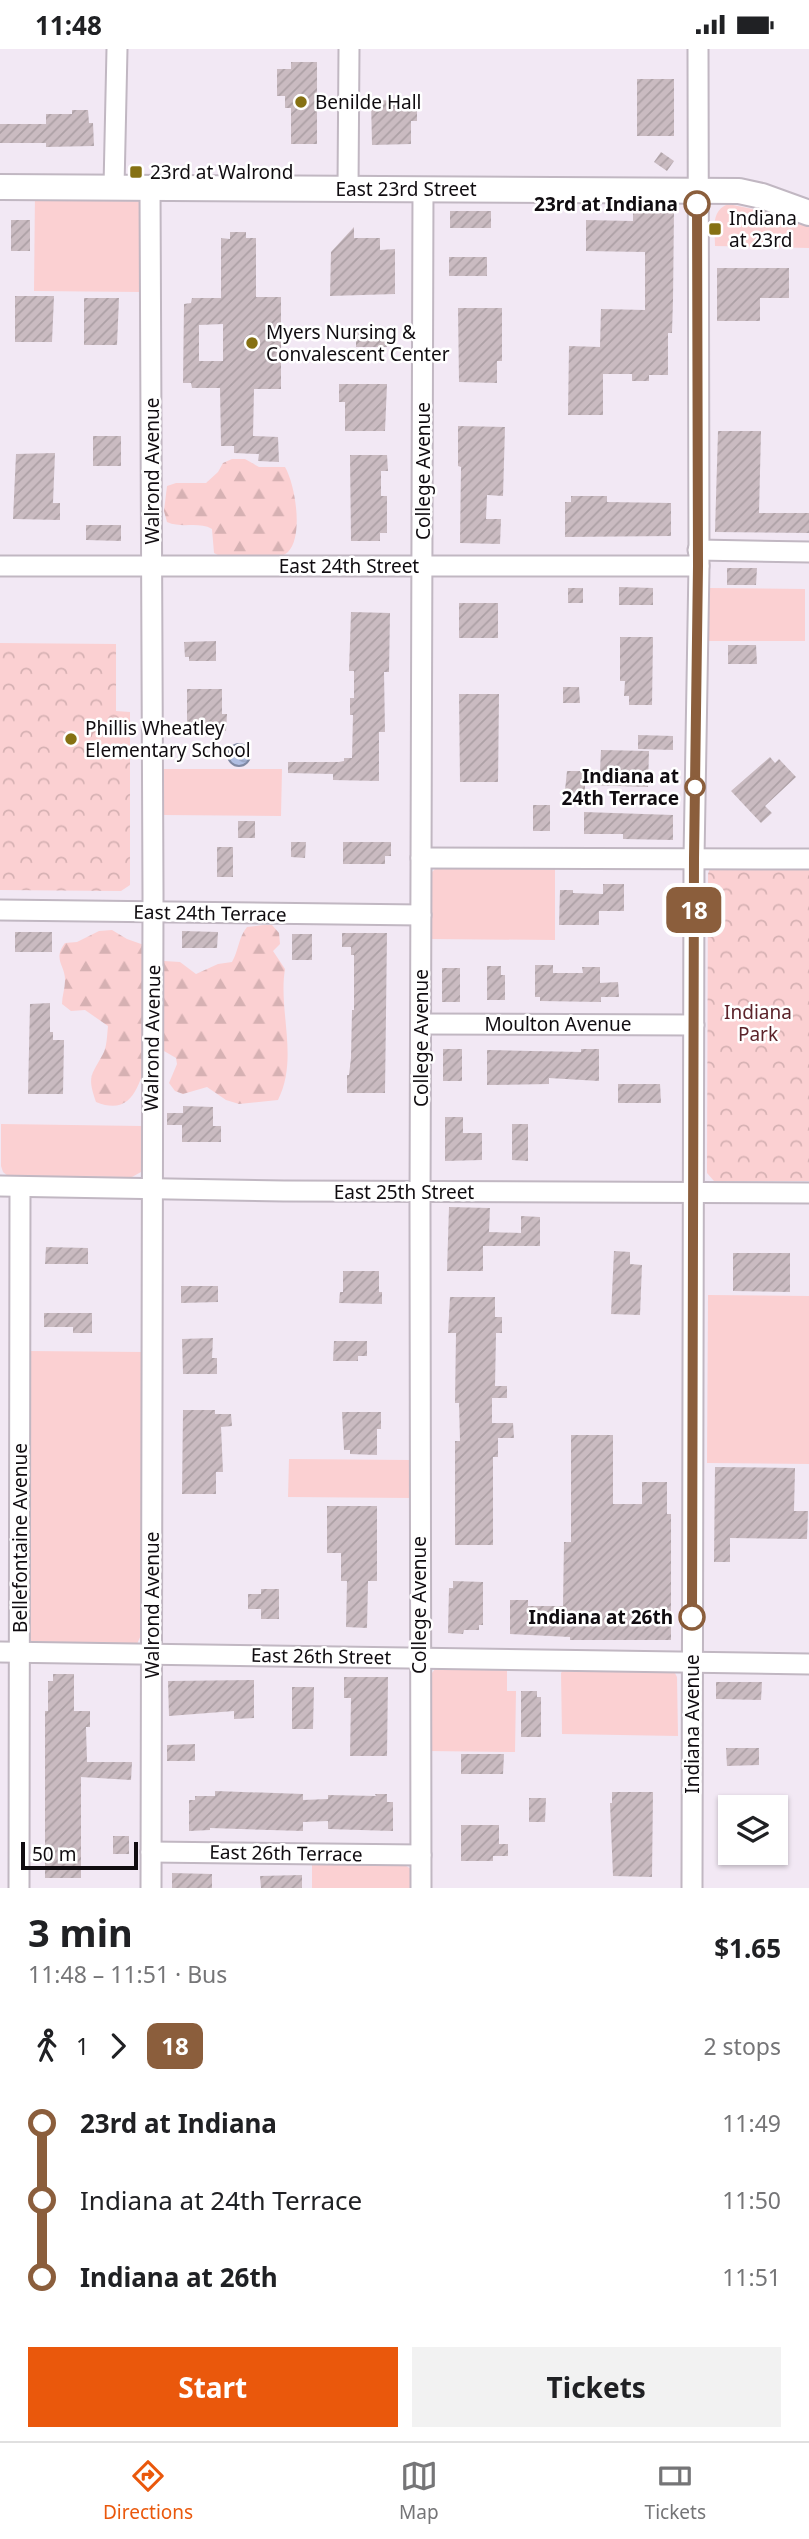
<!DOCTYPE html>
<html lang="en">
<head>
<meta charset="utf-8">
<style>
	body { margin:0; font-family:"Noto Sans",sans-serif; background:#f2f2f2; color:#202124; height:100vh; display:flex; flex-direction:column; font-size:26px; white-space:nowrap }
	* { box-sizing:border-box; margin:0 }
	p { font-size:23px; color:#757577 }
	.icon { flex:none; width:38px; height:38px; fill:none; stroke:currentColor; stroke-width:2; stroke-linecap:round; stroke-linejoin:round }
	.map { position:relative; height:1839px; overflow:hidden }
	.details { display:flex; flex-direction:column; background:#fff; flex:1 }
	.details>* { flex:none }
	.badge { padding:0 14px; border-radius:10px; font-size:24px; line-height:46px }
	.controls { position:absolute; left:718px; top:1746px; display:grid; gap:14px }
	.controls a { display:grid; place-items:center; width:70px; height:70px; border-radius:0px; background:#fff; box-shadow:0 2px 5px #0004; font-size:35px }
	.scale { position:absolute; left:21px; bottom:18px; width:117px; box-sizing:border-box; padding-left:7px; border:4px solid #100c10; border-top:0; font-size:19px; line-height:24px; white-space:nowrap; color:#100c10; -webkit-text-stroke:5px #fff; paint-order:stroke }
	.map>.badge { position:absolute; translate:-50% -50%; box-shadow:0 0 0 4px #fff }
	.legs { display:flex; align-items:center; gap:10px; height:77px; padding:0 28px; font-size:23px }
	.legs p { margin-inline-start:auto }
	.summary { display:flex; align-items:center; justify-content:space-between; height:119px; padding:0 28px }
	h1 { font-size:38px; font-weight:700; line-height:52px }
	.cta { display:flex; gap:14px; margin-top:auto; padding:14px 28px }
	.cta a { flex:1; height:80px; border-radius:0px; background:#ea580c; color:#fff; font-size:28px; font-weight:700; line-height:80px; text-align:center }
	.cta a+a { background:#f2f2f2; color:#202124 }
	ul { padding:0 28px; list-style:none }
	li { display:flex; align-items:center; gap:24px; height:77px; font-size:26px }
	li i { display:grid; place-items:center; width:10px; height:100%; margin:0 9px; background:currentColor }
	li i::after { content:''; width:18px; height:18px; margin:-9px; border:5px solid; border-radius:50%; background:#fff }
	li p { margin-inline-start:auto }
	li:first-child i { background:linear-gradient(#0000 50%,currentColor 0) }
	li:last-child i { background:linear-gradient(currentColor 50%,#0000 0) }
	.status { display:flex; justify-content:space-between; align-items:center; height:49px; padding:0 35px; background:#fff; direction:ltr }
	.status svg { height:19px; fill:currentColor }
	.menu { display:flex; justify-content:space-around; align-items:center; height:98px; border-top:2px solid #e0e0e0; background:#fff; font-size:19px; color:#757577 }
	.menu a { display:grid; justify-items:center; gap:4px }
	.menu .on { color:#ea580c }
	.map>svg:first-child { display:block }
	.grass { fill:#fbd0d2 }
	.forest { fill:url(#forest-firs) }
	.park { fill:url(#park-crowns) }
	.water { fill:url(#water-waves); stroke:#8089a3; stroke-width:2 }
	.building { fill:url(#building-hatch); fill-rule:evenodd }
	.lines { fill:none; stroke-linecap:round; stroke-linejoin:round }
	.minor-casing { stroke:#c1b7c2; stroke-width:23 }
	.major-casing { stroke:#c1b7c2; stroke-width:28 }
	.minor { stroke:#fff; stroke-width:19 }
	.major { stroke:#fff; stroke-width:24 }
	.line-1-casing { stroke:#fff; stroke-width:16 }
	.line-1 { stroke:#8b5e3c; stroke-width:10 }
	.poi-dot { fill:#867113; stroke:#fff; stroke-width:2.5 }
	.stop-1-dot { fill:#fff; stroke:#8b5e3c; stroke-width:3.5 }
	.labels { text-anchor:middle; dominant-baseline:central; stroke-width:5; stroke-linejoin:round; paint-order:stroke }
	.poi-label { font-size:19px; fill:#100c10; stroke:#fff; text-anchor:start }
	.street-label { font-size:19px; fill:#100c10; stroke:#fff }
	.stop-label { font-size:19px; font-weight:bold; fill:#100c10; stroke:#fff; text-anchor:end }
	.park-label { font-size:19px; fill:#5c232a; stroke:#fff }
</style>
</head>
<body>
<div class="status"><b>11:48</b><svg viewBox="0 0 49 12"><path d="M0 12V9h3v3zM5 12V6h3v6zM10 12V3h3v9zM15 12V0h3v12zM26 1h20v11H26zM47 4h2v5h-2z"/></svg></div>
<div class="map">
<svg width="809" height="1839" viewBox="0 0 809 1839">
	<defs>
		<pattern id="forest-firs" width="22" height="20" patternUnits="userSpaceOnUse" patternTransform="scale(1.75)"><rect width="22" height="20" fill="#fbd0d2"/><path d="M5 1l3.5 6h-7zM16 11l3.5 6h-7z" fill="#d6b1b3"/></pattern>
		<pattern id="park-crowns" width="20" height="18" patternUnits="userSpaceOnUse" patternTransform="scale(1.75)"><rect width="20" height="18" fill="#fbd0d2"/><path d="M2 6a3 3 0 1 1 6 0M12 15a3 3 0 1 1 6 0" fill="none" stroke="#d6b1b3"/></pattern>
		<pattern id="water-waves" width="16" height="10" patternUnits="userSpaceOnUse" patternTransform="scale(1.75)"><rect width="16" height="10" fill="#b0bee2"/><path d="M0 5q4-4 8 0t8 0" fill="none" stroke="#96a2c1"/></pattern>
		<pattern id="building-hatch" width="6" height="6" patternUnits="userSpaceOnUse" patternTransform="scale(1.75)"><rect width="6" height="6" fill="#cabbc1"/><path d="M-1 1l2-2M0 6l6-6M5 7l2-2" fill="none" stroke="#aca0a5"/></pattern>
	</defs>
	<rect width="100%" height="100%" fill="#f2e8f4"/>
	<g class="grass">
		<path d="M35 143 142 149 141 243 34 242Z"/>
		<path d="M728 155 778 165 809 176V199L715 197C715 181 710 162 728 155Z"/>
		<path d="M709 539 805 540V592H709Z"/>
		<path d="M163 720H282L281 767 163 766Z"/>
		<path d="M438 817H555V891L430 890V825Z"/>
		<path d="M1 1075 142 1077 141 1123 132 1128 8 1127 3 1123 1 1117Z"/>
		<path d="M708 1246 809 1247V1415L707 1414Z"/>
		<path d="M28 1302 142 1303 141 1586 137 1595H33L28 1586Z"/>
		<path d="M289 1410 410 1411V1449L288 1448Z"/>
		<path d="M435 1620 507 1621V1642H516L515 1703 428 1702 429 1628Z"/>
		<path d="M564 1620 668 1622 675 1624 677 1628 678 1687 562 1685 561 1624Z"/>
		<path d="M312 1814 403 1815 411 1820V1839H312Z"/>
	</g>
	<g class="forest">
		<path d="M232 410H245L259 418H285C295 435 304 487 288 503 279 512 241 513 229 511 224 509 218 506 214 504L212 480C198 472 182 480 167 473L164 462 167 437 176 434H206L218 423 223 414Z"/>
		<path d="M263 876H272L279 884 280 895 273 902 285 920C278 962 299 1009 278 1051L239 1055 226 1051 207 1038 183 1045 175 1042 169 1034 177 1015 176 1009 164 1002 149 1004C140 1031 135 1069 96 1053 87 1027 91 1027 103 1005 107 998 107 986 108 977L85 961 71 962 62 955C62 947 65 939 65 932 66 917 52 911 65 894L77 893 99 882 112 881 127 890 144 896 164 912 180 913 196 925 218 915 232 913C239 901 238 889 247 878Z"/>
	</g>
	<g class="park">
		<path d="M0 594 116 595V662L130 663V836L121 842 0 841Z"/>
		<path d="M809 817V1132H714L707 1124 708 825 710 819Z"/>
	</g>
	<circle class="water" cx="239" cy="706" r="11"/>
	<g class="building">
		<path d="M291 13H317V95H291V59H285V47H277V20H291Z"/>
		<rect x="637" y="30" width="37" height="57"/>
		<path d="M371 51 417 52V72H411V95L372 96Z"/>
		<path d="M72 61H88L89 74H93L94 97 46 98V94H0V75H46V65H72Z"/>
		<path d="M661 103 674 112 667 122 654 113Z"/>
		<rect x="450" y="162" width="41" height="17"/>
		<path d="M633 162H674L673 251 672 284H668V326H649V332H632V325H603V366H568L569 297 600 298 601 260 645 261V203L586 202V171L633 172Z"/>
		<rect x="11" y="171" width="19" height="31"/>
		<path d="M354 178V189H380V201L395 200V245L330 247 331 203Z"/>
		<path d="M230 183H246V189H256V248H281V340H254L253 387 278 388 279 413 258 412 259 405 234 404V397H221L220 339H192L191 334H183L184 255 191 254 192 249H221V189L230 190ZM223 275V312H199V276Z"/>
		<rect x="449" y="208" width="38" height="19"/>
		<path d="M717 219H789V249H760V272H717Z"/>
		<path d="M15 247H54L52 293H15Z"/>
		<path d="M84 249H119L117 296H84Z"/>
		<path d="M458 259H502V312H497V334L459 333Z"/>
		<path d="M356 280 387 281V298H356Z"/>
		<path d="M339 335H387L385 382H345V353H339Z"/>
		<path d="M458 377 505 378 503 447 487 446 486 470H501L500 495 460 494 461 418 458 417Z"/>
		<path d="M718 382H761L759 464H809V484L715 483Z"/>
		<rect x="93" y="387" width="28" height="30"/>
		<path d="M55 404 53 454H60V471L13 470 16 405Z"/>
		<path d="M350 406H387L388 422H381V447H387V484H380V492H351Z"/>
		<path d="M571 447H607V453L671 454V487L565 488V453H571Z"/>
		<path d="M86 476H121V492L86 491Z"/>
		<path d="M727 519H757L756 536H727Z"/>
		<path d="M619 538 653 539V556H619Z"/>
		<rect x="568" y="539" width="15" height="15"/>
		<rect x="459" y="554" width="39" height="35"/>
		<path d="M351 563 390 564 389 623H384L385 683H379V732L333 731V725L288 724V713H339L344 712V709H352L353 666H350V649H354V622H349Z"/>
		<path d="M620 588H653L652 656H629V647H624L625 632H620Z"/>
		<path d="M216 592V612H189V608H185L184 593Z"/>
		<path d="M728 596H756L757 615H728Z"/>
		<path d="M563 638H579L580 654H563Z"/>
		<path d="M187 640H222V665H227L226 682 187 681Z"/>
		<path d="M459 645H499L498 733H460Z"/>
		<path d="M638 686 673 687V701L638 700Z"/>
		<path d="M601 701 649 702 648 738 585 736V751H564L567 722H600Z"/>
		<path d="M770 708 775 714 779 710 796 728 765 757 772 764 761 774 731 742Z"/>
		<rect x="533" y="756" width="17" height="26"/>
		<path d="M584 763 673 766V791L623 790V785H584Z"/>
		<rect x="238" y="772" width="17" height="17"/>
		<path d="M291 793H306L305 809 291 808Z"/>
		<path d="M343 793H391V807H385V815H343Z"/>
		<rect x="217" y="798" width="16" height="30"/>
		<path d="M603 835H624V862H599V876H559L560 841H573V844L603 845Z"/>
		<path d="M182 882 218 883 217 899H182Z"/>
		<rect x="15" y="883" width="37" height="20"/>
		<path d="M342 884H387L385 1044H347V1026H349L351 1009 352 961H354V906H351V898H342Z"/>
		<rect x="292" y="885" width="20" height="26"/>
		<path d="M535 916H553V924H583L582 918H600V934L618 933 619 948H601V953L540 952V948H535Z"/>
		<path d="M487 917H501V926H505V951H487Z"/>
		<rect x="442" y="919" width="18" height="34"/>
		<path d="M50 954V983H53V991H64L63 1045H28L30 955Z"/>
		<rect x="443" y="1000" width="19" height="32"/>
		<path d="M581 1000H599V1032L549 1029V1035L487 1036V1001L581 1003Z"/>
		<path d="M618 1035H660L661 1054H618Z"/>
		<path d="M183 1057 213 1058V1077H221V1093H182V1076H167V1064H183Z"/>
		<path d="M445 1068H463V1084H482V1111L445 1112Z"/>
		<path d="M512 1075H528V1112L512 1111Z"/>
		<path d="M449 1158 490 1159 489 1183 521 1184V1167L540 1168V1197H483V1222H447Z"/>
		<path d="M46 1198 88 1199V1215H45Z"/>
		<path d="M614 1202 630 1203V1215L642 1216 640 1266 611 1265Z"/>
		<path d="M733 1204H790V1243L733 1242Z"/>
		<path d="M343 1222H379V1243H382V1255L339 1254 340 1243H343Z"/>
		<path d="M181 1237H218V1253L181 1254Z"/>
		<path d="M450 1248H495V1268H502V1284H496L495 1337H507V1349H492V1374H513L514 1389H498V1408H493V1496H455V1392H460L459 1354H455L456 1284H448Z"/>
		<path d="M44 1264H92V1284H73V1278H44Z"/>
		<path d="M213 1289 212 1309H217V1325H183L182 1290Z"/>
		<path d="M334 1292H367V1307H358V1312H333Z"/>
		<path d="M183 1361H215V1365H231L232 1377 221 1378 223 1423H216V1445H182Z"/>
		<path d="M342 1363H381V1380H377V1406L350 1405V1401H344Z"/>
		<path d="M571 1386H613V1455H642V1433H667V1465H671V1591H570V1588L510 1585V1551H528V1557H563L564 1493H571Z"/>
		<path d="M715 1418 795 1419 794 1462H808L807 1490 730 1489V1513H714Z"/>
		<path d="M327 1457H377V1532H368L367 1579 346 1578 347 1532H341V1504H327Z"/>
		<path d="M453 1532 483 1533V1576H479V1581H464L463 1585 448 1584 449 1539H453Z"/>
		<path d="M261 1540H279V1570H261V1560H248V1545H261Z"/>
		<path d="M53 1625H74V1662H90V1678H86L87 1713H132L131 1731 81 1728V1829H45V1662H48V1632H53Z"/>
		<path d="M344 1628H388L387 1707H350L351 1649H344Z"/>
		<path d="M254 1631V1669L234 1670V1662L169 1667 168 1632Z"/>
		<path d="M716 1633H762L761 1651 716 1650Z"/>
		<path d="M292 1638H314L313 1680H292Z"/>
		<path d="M521 1642H537V1648H541V1688H521Z"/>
		<path d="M195 1695V1712H167V1696Z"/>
		<path d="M726 1699H759V1716L727 1717Z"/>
		<path d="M461 1705H504L503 1725H461Z"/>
		<path d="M215 1742 303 1745V1751L328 1750V1746L376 1747 375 1745H387V1753H393V1782L328 1780V1772L303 1773V1782L210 1779V1781L189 1782V1751H195V1747H215Z"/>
		<path d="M612 1743H653L652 1828 613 1827 610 1754H612Z"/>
		<path d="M529 1749H546L545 1773H529Z"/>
		<path d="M461 1776H499V1795H508V1807H493V1812H461Z"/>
		<rect x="113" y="1787" width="16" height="18"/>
		<path d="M172 1824 212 1825V1839H172Z"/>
		<path d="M302 1826V1839H261L260 1827Z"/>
	</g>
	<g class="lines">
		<g class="minor-casing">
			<g id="minor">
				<path d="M114 138 117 0"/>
				<path d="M150 138 153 846 151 1839"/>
				<path d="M348 139 349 0"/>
				<path d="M698 501 809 503"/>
				<path d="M0 517H699"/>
				<path d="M421 809 809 810"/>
				<path d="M0 861 421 866"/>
				<path d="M421 975 694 976"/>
				<path d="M0 1137 284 1142 809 1144"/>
				<path d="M0 1603 809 1615"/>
				<path d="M151 1803 421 1806"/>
				<path d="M19 1839 20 1139"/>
				<path d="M421 1839 420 1159 423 140"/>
				<path d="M692 1839 694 809 699 517 698 0"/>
			</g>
		</g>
		<g class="major-casing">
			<path id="major" d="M0 138 739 142 762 147 809 164"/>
		</g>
		<use href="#minor" class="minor"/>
		<use href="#major" class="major"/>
	</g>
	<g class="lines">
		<g class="line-1-casing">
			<path id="line-1" d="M692 1568 694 809 698 517 697 155"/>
		</g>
		<use href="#line-1" class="line-1"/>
	</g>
	<g class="poi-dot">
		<circle cx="301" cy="53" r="7"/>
		<rect x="129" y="116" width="14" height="14" rx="3.5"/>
		<rect x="708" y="173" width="14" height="14" rx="3.5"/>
		<circle cx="252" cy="294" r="7"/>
		<circle cx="71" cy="690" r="7"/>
	</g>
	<g class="stop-1-dot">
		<circle cx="697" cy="155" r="12"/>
		<circle cx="695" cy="738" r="9"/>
		<circle cx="692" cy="1568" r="12"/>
	</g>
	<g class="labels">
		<g class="poi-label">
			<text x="315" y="53">Benilde Hall</text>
			<text x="150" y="123">23rd at Walrond</text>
			<text x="729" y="169">Indiana<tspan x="729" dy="22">at 23rd</tspan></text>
			<text x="266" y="283">Myers Nursing &amp;<tspan x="266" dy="22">Convalescent Center</tspan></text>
			<text x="85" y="679">Phillis Wheatley<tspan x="85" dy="22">Elementary School</tspan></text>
		</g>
		<g class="street-label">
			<text x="406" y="140">East 23rd Street</text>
			<text transform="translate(152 422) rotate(-90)">Walrond Avenue</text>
			<text transform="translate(423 422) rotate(-90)">College Avenue</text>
			<text x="349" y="517">East 24th Street</text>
			<text transform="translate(210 864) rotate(1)">East 24th Terrace</text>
			<text x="558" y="975">Moulton Avenue</text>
			<text transform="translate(152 989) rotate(-89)">Walrond Avenue</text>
			<text transform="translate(421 989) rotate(-90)">College Avenue</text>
			<text x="404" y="1143">East 25th Street</text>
			<text transform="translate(20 1489) rotate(-90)">Bellefontaine Avenue</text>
			<text transform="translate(152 1556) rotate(-90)">Walrond Avenue</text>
			<text transform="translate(419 1556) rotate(-90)">College Avenue</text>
			<text transform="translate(321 1607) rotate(1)">East 26th Street</text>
			<text transform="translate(692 1675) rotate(-90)">Indiana Avenue</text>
			<text transform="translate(286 1804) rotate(1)">East 26th Terrace</text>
		</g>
		<g class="stop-label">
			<text x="678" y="155">23rd at Indiana</text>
			<text x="679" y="727">Indiana at<tspan x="679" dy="22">24th Terrace</tspan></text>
			<text x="673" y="1568">Indiana at 26th</text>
		</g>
		<g class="park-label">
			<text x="758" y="963">Indiana<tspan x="758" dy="22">Park</tspan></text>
		</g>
	</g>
</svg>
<div class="controls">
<a><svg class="icon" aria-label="layers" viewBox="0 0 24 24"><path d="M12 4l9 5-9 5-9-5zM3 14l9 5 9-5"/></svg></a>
</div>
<div class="scale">50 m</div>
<b class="badge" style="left:694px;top:861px;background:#8b5e3c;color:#fff">18</b>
</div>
<section class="details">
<div class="summary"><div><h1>3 min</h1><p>11:48 – 11:51 · Bus</p></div><b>$1.65</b></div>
<div class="legs"><svg class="icon" aria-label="walk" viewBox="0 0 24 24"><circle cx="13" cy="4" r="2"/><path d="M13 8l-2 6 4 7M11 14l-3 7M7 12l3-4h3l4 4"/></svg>1<svg class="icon" aria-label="forward" viewBox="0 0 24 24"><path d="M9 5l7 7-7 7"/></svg><b class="badge" style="background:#8b5e3c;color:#fff">18</b><p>2 stops</p></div>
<ul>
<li><i style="color:#8b5e3c"></i><b>23rd at Indiana</b><p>11:49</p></li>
<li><i style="color:#8b5e3c"></i><span>Indiana at 24th Terrace</span><p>11:50</p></li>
<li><i style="color:#8b5e3c"></i><b>Indiana at 26th</b><p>11:51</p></li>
</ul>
<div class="cta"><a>Start</a><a>Tickets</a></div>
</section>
<nav class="menu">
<a class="on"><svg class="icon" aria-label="directions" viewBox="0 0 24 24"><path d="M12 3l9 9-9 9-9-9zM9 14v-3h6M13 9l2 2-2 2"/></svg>Directions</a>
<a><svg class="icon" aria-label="map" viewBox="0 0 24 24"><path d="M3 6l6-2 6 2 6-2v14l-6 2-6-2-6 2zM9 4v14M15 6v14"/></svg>Map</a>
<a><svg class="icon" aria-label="tickets" viewBox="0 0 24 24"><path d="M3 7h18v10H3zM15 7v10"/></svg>Tickets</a>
</nav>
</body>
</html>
